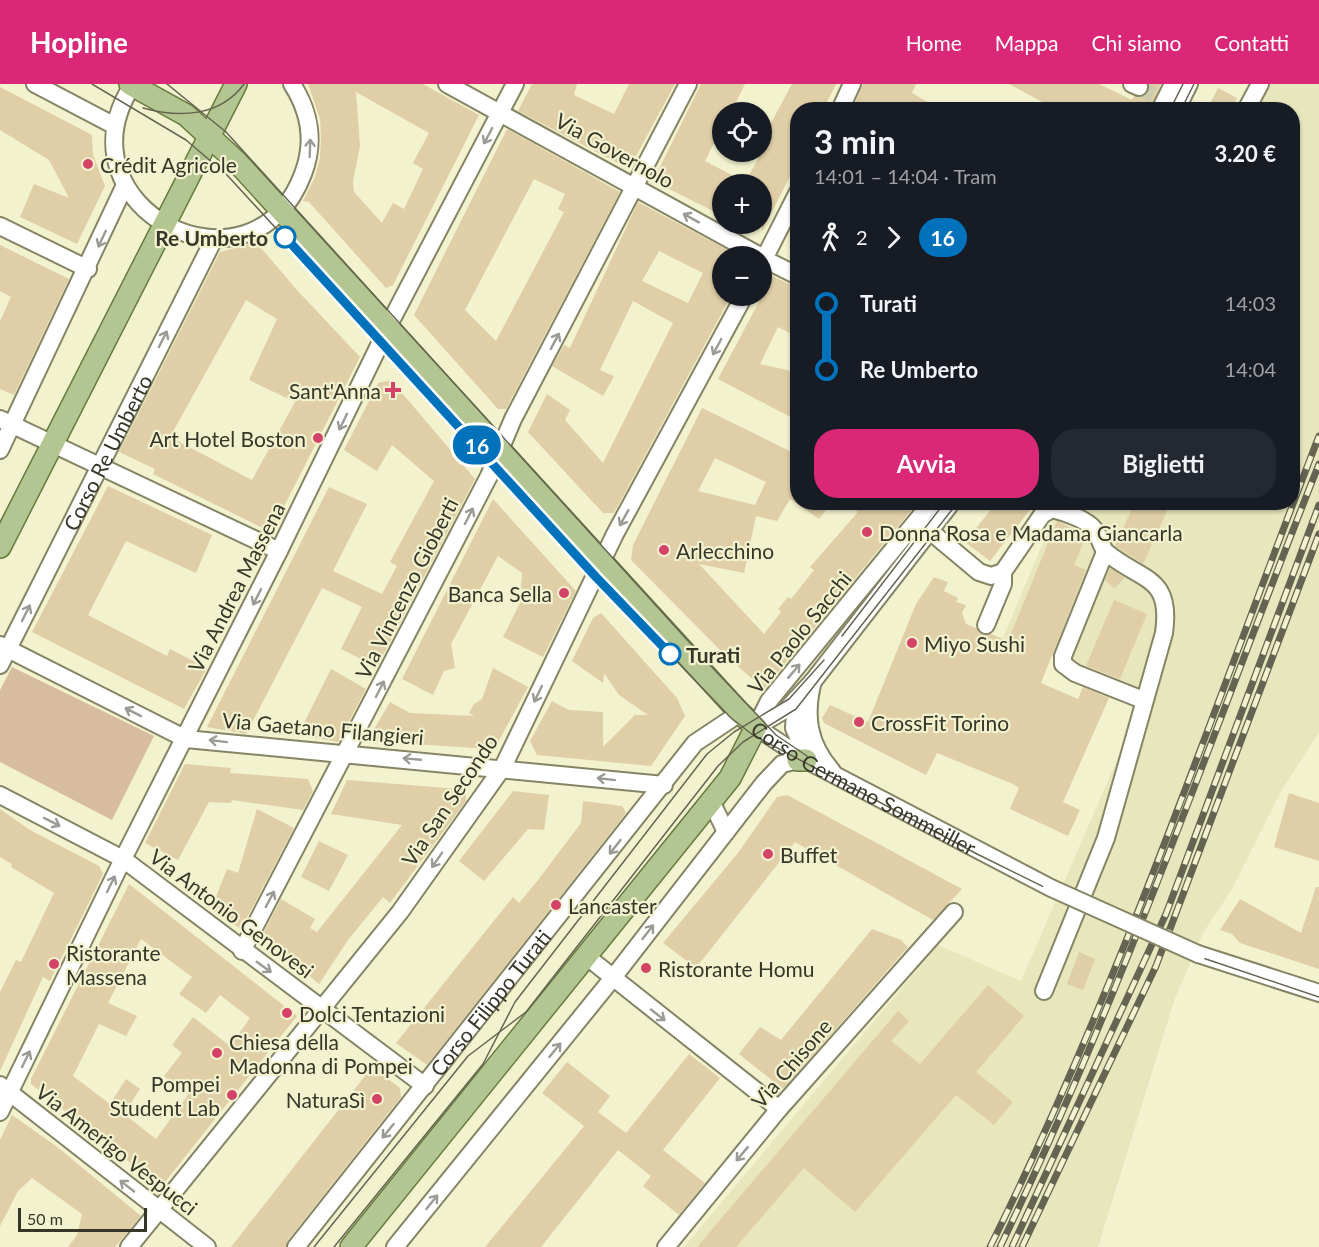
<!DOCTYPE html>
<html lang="it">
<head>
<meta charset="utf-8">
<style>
	body { margin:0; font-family:Lato,sans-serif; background:#242831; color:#f1f3f6; height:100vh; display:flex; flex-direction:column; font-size:22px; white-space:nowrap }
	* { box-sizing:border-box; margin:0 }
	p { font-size:20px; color:#9ea1a6 }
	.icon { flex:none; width:33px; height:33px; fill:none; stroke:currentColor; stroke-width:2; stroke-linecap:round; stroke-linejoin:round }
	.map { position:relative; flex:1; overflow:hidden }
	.panel { position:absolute; left:790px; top:18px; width:510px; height:408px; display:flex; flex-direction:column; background:#171b24; border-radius:24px; box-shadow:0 2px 4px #0004 }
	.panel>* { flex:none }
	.badge { padding:0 12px; border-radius:20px; font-size:21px; line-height:39px }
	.controls { position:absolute; left:712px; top:18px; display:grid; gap:12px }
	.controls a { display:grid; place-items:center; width:60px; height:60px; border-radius:50%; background:#171b24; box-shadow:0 2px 4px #0004; font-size:30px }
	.scale { position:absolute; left:18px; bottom:15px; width:129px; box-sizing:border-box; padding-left:6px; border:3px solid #373629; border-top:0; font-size:16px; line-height:21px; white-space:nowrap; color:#373629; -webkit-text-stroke:4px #f2f2cf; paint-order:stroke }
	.map>.badge { position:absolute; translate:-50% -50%; box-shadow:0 0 0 3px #fff }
	.legs { display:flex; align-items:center; gap:9px; height:66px; padding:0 24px; font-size:20px }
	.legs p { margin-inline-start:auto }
	.head { display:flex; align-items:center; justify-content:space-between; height:102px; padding:0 24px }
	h1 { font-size:33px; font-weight:700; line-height:45px }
	.cta { display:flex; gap:12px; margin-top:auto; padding:12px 24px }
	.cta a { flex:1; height:69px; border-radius:24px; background:#db2777; color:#fff; font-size:24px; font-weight:700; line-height:69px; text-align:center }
	.cta a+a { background:#242831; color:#f1f3f6 }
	ul { padding:0 24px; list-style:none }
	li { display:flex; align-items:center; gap:21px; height:66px; font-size:22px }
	li i { display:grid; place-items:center; width:9px; height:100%; margin:0 8px; background:currentColor }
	li i::after { content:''; width:15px; height:15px; margin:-8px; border:4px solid; border-radius:50%; background:#171b24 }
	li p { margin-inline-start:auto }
	li:first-child i { background:linear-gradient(#0000 50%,currentColor 0) }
	li:last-child i { background:linear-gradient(currentColor 50%,#0000 0) }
	header { display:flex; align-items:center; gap:36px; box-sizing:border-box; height:84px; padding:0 30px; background:#db2777; color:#fff }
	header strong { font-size:28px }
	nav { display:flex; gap:33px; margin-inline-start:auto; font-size:21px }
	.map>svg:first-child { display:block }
	.built { fill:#e7e6bc }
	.green { fill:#d8bca0 }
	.building { fill:#dfcea6; fill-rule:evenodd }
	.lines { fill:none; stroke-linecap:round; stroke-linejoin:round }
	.minor-tunnel { stroke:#cdccae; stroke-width:16; stroke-dasharray:16 8; stroke-linecap:butt }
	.minor-casing { stroke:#858465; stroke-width:20 }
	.major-casing { stroke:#667b3c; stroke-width:24 }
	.minor { stroke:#fff; stroke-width:16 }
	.major { stroke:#b3c691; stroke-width:21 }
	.tram { stroke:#656452; stroke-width:1.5 }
	.rail-casing { stroke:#656452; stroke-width:7 }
	.rail { stroke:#f2f2cf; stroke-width:4.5; stroke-dasharray:14; stroke-linecap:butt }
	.minor-bridge-casing { stroke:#858465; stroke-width:20; stroke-linecap:butt }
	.minor-bridge { stroke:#fff; stroke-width:16 }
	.oneway { stroke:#9b9a94 }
	.line-1-casing { stroke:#fff; stroke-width:14 }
	.line-1 { stroke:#0072bc; stroke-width:9 }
	.poi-dot { fill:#d34368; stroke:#f2f2cf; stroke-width:2 }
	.stop-1-dot { fill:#fff; stroke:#0072bc; stroke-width:3 }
	.labels { text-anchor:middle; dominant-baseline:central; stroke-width:4.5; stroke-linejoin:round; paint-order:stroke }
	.street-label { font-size:21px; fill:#373629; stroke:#f2f2cf }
	.poi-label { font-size:21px; fill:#373629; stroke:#f2f2cf; text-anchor:start }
	.stop-label { font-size:21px; font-weight:bold; fill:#373629; stroke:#f2f2cf; text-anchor:end }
</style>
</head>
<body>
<header>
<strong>Hopline</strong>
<nav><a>Home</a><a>Mappa</a><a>Chi siamo</a><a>Contatti</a></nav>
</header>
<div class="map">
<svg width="1319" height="1163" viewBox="0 0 1319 1163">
	<rect width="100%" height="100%" fill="#f2f2cf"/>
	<path class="built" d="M1255 0H1319V648L1280 709 1231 807 1203 849 1174 917 1098 1163H684L938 861 1021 897 1143 616 1136 606 1003 554 1058 423 1050 419 1293 418V26L1241 25Z"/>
	<path class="green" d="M12 583 154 652 112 736 0 678V606Z"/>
	<g class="building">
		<path d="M308 0H423L479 31 393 201 386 204 309 118 303 117 315 93 320 74 321 54 320 35ZM356 8 429 49 413 79 423 85 404 125 393 119 382 139 354 108 353 97 360 62Z"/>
		<path d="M532 0H577L574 11 614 30 629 0H675L629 85 518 27Z"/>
		<path d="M701 0H745L731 28H723V41L705 77 745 98 762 68V34L771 39 792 0H836L823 26H798V77L762 147V100H723V132L653 97Z"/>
		<path d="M863 0H916L912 9 942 26H852Z"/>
		<path d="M1009 0H1099L1132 16 1134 12 1146 11 1149 0H1161L1150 26H1057Z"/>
		<path d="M0 3 92 51 93 71 105 102 77 160 20 133 34 100 69 114 49 76 0 46Z"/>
		<path d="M1218 4 1237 14 1231 26H1207Z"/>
		<path d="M507 45 620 108 506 325H498L414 231ZM534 95 565 110 558 125 564 128 496 257 465 226Z"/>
		<path d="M638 118 739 172H723V212H731L614 429H603L528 348 547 310 570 326 565 336 603 379 673 239 633 217 600 286 614 292 603 312 552 282 564 261 570 264ZM659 167 703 189 688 219 642 197Z"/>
		<path d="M256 158 296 205 360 273 271 448 153 390 155 385 119 368 220 168ZM246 216 277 235 249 296 295 318 252 396 170 353Z"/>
		<path d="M0 161 69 195 14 311 0 305V237L11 213 0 207Z"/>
		<path d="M770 191 798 204V253L778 243 760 280 787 286 798 292V337L718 295 762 212Z"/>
		<path d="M391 296 475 395 377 583 341 565 362 523 322 504 246 650 207 643 329 403 367 420 333 487 382 510 397 482 390 478 434 397 392 361 377 387 344 366 378 299Z"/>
		<path d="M702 324 798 371V418H832L819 435 790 415 777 437 756 432 744 489 699 480 764 550 781 528 778 525 788 513 791 515 814 486 810 483 858 428 845 418H918L764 605 726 572 631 476 633 461ZM715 374 766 398 755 421 698 407Z"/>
		<path d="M108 402 212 451 196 489 126 457 88 531 167 572 170 565 207 584 184 625 32 548Z"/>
		<path d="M493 415 576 507 543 573 503 553 526 507 521 504 522 489 498 472 451 560 455 584 444 587 433 611 402 595Z"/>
		<path d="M997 418H1036L990 477 965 458Z"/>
		<path d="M1135 418H1171L1143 480 1115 462Z"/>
		<path d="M1057 437 1086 452 1074 481 1086 486 1041 599 1078 615 1083 603 1109 614 1063 718 1080 726 1068 752 1010 725 1019 704 1013 700 937 669 926 691 824 639 822 634 830 621 868 638 916 520 934 493 948 498 944 507 958 514 956 518 966 521 962 529 966 540 976 544 981 550H991L1008 557Z"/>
		<path d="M1110 484 1125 494 1114 504 1105 496Z"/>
		<path d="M1114 516 1147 530 1120 595 1086 582Z"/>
		<path d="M601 529 677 614 685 632 651 682 537 671 530 657 552 617 569 626 603 628V663L635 631H648L619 611 604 589 603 599 572 577 593 534Z"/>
		<path d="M493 584 528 603 496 662 490 665 367 657 390 618 410 629 474 632 469 629 474 620 482 615Z"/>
		<path d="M331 585 366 605 357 622 338 658 298 651Z"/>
		<path d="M185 680 231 684 230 689 308 695 313 707 303 726 232 716 231 719 209 718 178 776 145 759Z"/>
		<path d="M347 696 459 705 466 710V717L390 819 383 813 348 856 319 900 262 852 281 815 315 835 310 844 317 848 402 741 331 730Z"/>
		<path d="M513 707 549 711 544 746 528 745 484 797 459 777Z"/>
		<path d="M1289 709 1319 719V777L1274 763Z"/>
		<path d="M787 711 873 757 962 805 933 836 795 758 696 884 663 859 738 769 777 713Z"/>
		<path d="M583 717 622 722 626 729 427 981 396 959 513 813 519 819 538 796 581 739Z"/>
		<path d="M0 725 30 746 99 782 103 790 50 897 43 893 0 987V908L16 876 21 878 54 809 11 783 12 780 0 773Z"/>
		<path d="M257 725 294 744 241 845 211 825 227 785 238 789Z"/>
		<path d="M319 757 348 771 329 807 301 793Z"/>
		<path d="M129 800 297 932 161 1103 31 1000V995ZM141 855 192 893 179 910 206 929 220 911 250 934 230 962 193 933 172 961 182 969 164 992 188 1011 156 1055 124 1030 140 1005 126 995 110 1020 73 992 99 940 126 952 137 932 108 919Z"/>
		<path d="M1316 803H1319V885L1240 859 1232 850 1220 846 1240 815 1301 849Z"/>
		<path d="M872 845 901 856 908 863 783 1005 739 970 760 943 781 956Z"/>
		<path d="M1079 868 1095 875 1083 906 1067 900Z"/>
		<path d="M988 901 1024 932 976 988 1013 1018 994 1041 956 1011 855 1128 804 1084 736 1163H697L898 927 909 937 891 957 920 980Z"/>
		<path d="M689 970 720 994 663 1066 705 1099 679 1131 643 1102 651 1092 618 1066 541 1163H485L584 1042 542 1009 567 978 610 1012 598 1028 626 1049Z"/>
		<path d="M372 983 400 1004 401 1013 288 1156 286 1163H231Z"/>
		<path d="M12 1031 56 1062 141 1132 115 1163H68L77 1151 82 1130 32 1094 18 1107 0 1142V1056Z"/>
	</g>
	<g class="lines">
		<path class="minor-tunnel" d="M1139 3 1156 13"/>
		<g class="minor-casing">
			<g id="minor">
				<path d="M35 0 115 42"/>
				<path d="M133 0C53 124 252 225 303 90 315 59 310 28 292 0"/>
				<path d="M447 0 760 172"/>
				<path d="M1132 0 1139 3"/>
				<path d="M840 26 852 0"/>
				<path d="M1160 26 1173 0"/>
				<path d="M1176 26 1189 0"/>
				<path d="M1246 26 1260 0"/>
				<path d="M0 142 88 185"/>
				<path d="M762 174 798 192"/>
				<path d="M762 179 798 108"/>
				<path d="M0 335 279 467"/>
				<path d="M0 366 125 101"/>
				<path d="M918 437 979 488 991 492 1003 488 1042 431 1052 425C1064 428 1086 435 1094 445 1100 452 1101 464 1107 469 1143 498 1172 492 1164 549L1106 754 1044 907"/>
				<path d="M1105 468 1063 572V580L1075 589 1143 616"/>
				<path d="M986 541 1003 500V488"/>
				<path d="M0 561 186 655 664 701"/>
				<path id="s1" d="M0 581 214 155"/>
				<path d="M813 597C804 631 808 660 832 687"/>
				<path d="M796 615 794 644 809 678"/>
				<path id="s2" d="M756 643 806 676 1051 804"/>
				<path d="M756 643 788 624 814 596 952 418"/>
				<path d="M756 643 769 617 932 418"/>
				<path d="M0 711 123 775 425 1002"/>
				<path d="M711 717 726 748"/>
				<path d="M242 867 489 392 513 335 688 0"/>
				<path d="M1198 870 1319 909"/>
				<path d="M586 872 779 1025"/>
				<path d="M0 1001 207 1163"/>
				<path d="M0 1028 123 775 279 467 393 233 515 0"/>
				<path d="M129 1163 400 828 503 683 615 450 744 212"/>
				<path id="s3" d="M296 1163 695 659 740 629"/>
				<path d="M395 1163 612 895 764 699 782 680 798 676"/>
				<path d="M666 1163 779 1025 954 828"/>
			</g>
		</g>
		<g class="major-casing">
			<g id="major">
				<path d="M130 0 186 31 237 78 740 629 756 643 730 694 351 1163"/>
				<path d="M0 463 236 0"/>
				<path d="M798 676H806"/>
			</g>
		</g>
		<use href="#minor" class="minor"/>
		<use href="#major" class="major"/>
		<g class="tram">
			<path d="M92 0 186 56 227 91 595 492 731 634 753 651 979 771 1125 843 1197 872 1319 913"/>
			<path d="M167 0 226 48 710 581 776 651 807 672"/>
			<path d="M143 24C179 34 220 33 244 0"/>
			<path d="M1170 26 1183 0"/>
			<path d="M1181 26 1194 0"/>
			<path d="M842 552 945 418"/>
			<path d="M314 1163 468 972 526 928 718 682 743 658 796 625 958 418"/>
			<path d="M334 1163 483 980 515 918 707 670 734 648 789 615 824 576"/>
		</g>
		<g class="rail-casing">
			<g id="rail">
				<path d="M990 1163C1120 902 1214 623 1319 352"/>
				<path d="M1000 1163C1123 909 1215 642 1319 380"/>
				<path d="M1012 1163 1166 830 1319 421"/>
				<path d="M1022 1163 1156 882 1319 450"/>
			</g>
		</g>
		<use href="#rail" class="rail"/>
		<g class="minor-bridge-casing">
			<path id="minor-bridge" d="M1051 804 1198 870"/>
		</g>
		<use href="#minor-bridge" class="minor-bridge"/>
	</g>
	<defs><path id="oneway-shaft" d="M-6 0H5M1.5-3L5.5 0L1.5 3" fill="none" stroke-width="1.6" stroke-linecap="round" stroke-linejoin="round" transform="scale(1.5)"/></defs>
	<g class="oneway">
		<use href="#oneway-shaft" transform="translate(488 52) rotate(118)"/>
		<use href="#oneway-shaft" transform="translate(310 64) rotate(-88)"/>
		<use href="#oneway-shaft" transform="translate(691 134) rotate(-151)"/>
		<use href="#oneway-shaft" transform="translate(102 155) rotate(115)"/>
		<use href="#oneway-shaft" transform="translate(163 255) rotate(-63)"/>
		<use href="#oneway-shaft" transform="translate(555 257) rotate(-62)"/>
		<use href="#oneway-shaft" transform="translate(717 263) rotate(118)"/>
		<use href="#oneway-shaft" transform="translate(343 338) rotate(116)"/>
		<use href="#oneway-shaft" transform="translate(469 432) rotate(-63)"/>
		<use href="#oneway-shaft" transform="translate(624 434) rotate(119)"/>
		<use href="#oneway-shaft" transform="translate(257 513) rotate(117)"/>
		<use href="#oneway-shaft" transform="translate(26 529) rotate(-64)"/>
		<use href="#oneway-shaft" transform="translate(794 587) rotate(-50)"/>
		<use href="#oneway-shaft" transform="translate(380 605) rotate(-63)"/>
		<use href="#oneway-shaft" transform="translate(538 610) rotate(116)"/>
		<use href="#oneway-shaft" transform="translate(133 628) rotate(-153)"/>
		<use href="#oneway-shaft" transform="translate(218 657) rotate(-173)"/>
		<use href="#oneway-shaft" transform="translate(412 675) rotate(-175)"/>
		<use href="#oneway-shaft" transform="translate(606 695) rotate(-173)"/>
		<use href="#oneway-shaft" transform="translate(52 738) rotate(27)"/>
		<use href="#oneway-shaft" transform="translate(615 763) rotate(128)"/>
		<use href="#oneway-shaft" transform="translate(437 776) rotate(125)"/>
		<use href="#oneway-shaft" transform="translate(111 800) rotate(-64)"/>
		<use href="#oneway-shaft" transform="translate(270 815) rotate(-62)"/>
		<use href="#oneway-shaft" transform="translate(648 848) rotate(-52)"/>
		<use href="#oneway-shaft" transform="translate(264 883) rotate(36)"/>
		<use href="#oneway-shaft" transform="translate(658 931) rotate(38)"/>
		<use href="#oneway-shaft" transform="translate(555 966) rotate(-51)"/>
		<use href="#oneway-shaft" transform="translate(26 975) rotate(-64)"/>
		<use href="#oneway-shaft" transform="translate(388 1047) rotate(129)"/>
		<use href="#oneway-shaft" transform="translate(742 1070) rotate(130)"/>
		<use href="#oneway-shaft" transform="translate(127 1102) rotate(-142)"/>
		<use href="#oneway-shaft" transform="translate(432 1118) rotate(-51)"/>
	</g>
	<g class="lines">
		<g class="line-1-casing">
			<path id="line-1" d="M285 153 595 492 670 570"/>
		</g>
		<use href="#line-1" class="line-1"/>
	</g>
	<g class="poi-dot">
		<circle cx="88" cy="80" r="6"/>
		<path d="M390 297h6v6h6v6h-6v6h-6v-6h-6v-6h6z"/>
		<circle cx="318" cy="354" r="6"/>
		<circle cx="867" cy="448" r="6"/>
		<circle cx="664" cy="466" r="6"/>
		<circle cx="564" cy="509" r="6"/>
		<circle cx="912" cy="559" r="6"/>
		<circle cx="859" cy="638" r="6"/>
		<circle cx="768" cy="770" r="6"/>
		<circle cx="556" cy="821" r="6"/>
		<circle cx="54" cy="880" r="6"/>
		<circle cx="646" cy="884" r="6"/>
		<circle cx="287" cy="929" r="6"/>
		<circle cx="217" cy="969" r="6"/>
		<circle cx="232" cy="1011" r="6"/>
		<circle cx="377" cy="1015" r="6"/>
	</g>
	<g class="stop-1-dot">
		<circle cx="285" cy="153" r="10"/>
		<circle cx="670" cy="570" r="10"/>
	</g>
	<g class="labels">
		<g class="street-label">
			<text transform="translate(615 66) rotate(29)">Via Governolo</text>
			<text stroke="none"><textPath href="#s1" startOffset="238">Corso Re Umberto</textPath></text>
			<text transform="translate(236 503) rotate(-63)">Via Andrea Massena</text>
			<text transform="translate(406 504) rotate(-63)">Via Vincenzo Gioberti</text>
			<text transform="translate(799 548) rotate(-51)">Via Paolo Sacchi</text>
			<text transform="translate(323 644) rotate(5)">Via Gaetano Filangieri</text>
			<text stroke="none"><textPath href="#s2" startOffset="124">Corso Germano Sommeiller</textPath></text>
			<text transform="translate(449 716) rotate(-56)">Via San Secondo</text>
			<text transform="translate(232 829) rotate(37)">Via Antonio Genovesi</text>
			<text stroke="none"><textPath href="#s3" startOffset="312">Corso Filippo Turati</textPath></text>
			<text transform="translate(791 979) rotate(-49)">Via Chisone</text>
			<text transform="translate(117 1065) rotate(38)">Via Amerigo Vespucci</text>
		</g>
		<g class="poi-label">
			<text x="100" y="80">Crédit Agricole</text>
			<text x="381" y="306" text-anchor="end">Sant'Anna</text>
			<text x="306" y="354" text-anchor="end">Art Hotel Boston</text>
			<text x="879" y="448">Donna Rosa e Madama Giancarla</text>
			<text x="676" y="466">Arlecchino</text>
			<text x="552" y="509" text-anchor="end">Banca Sella</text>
			<text x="924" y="559">Miyo Sushi</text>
			<text x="871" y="638">CrossFit Torino</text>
			<text x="780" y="770">Buffet</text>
			<text x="568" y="821">Lancaster</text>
			<text x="66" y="868">Ristorante<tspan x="66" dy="24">Massena</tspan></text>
			<text x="658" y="884">Ristorante Homu</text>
			<text x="299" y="929">Dolci Tentazioni</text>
			<text x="229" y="957">Chiesa della<tspan x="229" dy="24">Madonna di Pompei</tspan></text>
			<text x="220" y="999" text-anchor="end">Pompei<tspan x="220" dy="24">Student Lab</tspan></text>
			<text x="365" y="1015" text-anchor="end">NaturaSì</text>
		</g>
		<g class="stop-label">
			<text x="268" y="153">Re Umberto</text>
			<text x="686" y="570" text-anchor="start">Turati</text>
		</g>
	</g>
</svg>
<div class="controls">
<a><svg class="icon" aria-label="locate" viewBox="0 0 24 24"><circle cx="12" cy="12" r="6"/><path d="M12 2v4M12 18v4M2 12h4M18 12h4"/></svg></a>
<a>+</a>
<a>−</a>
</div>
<div class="scale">50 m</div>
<b class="badge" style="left:477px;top:361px;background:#0072bc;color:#fff">16</b>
<section class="panel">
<div class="head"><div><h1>3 min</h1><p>14:01 – 14:04 · Tram</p></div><b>3.20 €</b></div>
<div class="legs"><svg class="icon" aria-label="walk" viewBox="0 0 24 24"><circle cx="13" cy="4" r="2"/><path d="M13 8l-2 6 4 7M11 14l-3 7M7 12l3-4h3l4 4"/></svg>2<svg class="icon" aria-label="forward" viewBox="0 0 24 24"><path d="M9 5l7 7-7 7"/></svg><b class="badge" style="background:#0072bc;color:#fff">16</b></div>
<ul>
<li><i style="color:#0072bc"></i><b>Turati</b><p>14:03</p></li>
<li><i style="color:#0072bc"></i><b>Re Umberto</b><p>14:04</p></li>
</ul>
<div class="cta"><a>Avvia</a><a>Biglietti</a></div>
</section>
</div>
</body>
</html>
